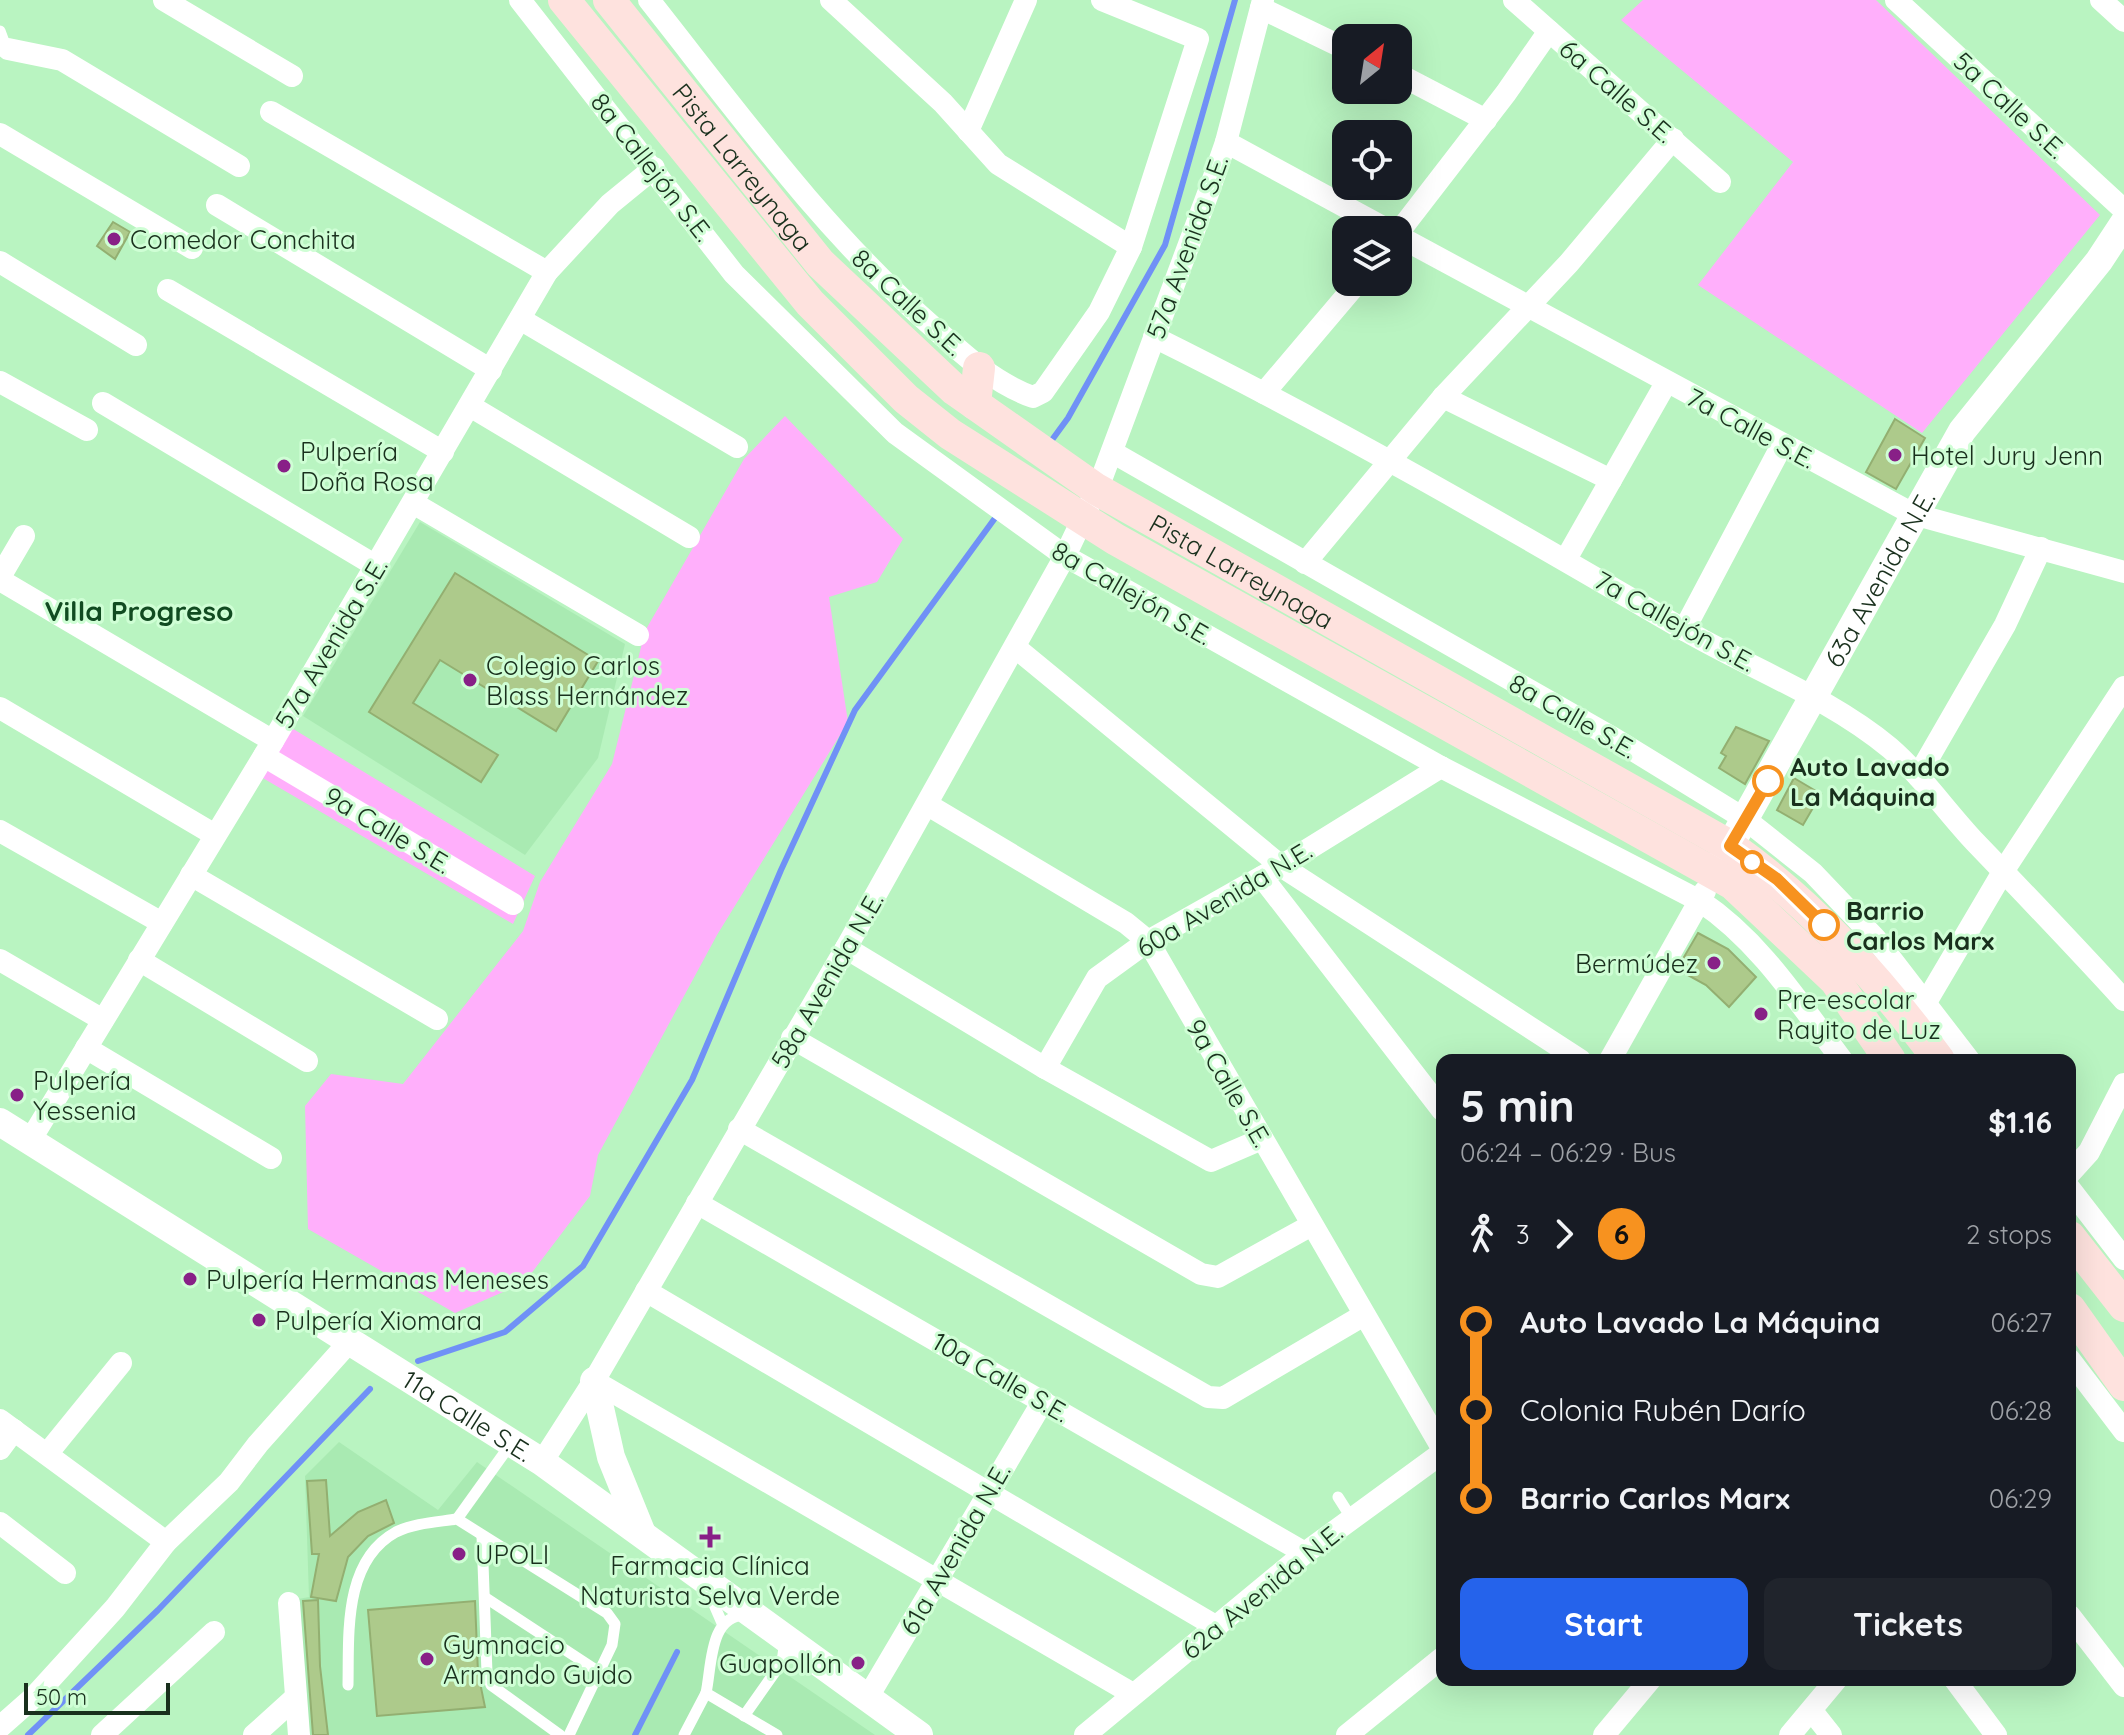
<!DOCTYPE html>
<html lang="en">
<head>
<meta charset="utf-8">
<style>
	body { margin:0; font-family:Quicksand,sans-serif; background:#20242c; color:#f1f3f6; height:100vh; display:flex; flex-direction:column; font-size:30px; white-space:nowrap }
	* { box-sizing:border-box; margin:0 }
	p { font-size:26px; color:#9ea1a6 }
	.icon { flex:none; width:44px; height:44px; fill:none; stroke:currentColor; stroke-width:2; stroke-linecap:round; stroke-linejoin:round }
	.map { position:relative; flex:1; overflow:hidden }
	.sheet { position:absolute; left:1436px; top:1054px; width:640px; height:632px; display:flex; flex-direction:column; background:#171b24; border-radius:16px; box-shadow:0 8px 32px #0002 }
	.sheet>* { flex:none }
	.badge { padding:0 16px; border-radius:26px; font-size:28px; line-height:52px }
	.needle { width:52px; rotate:30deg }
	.fabs { position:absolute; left:1332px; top:24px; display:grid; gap:16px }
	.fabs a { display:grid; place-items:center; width:80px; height:80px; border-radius:16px; background:#171b24; box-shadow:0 8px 32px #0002; font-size:40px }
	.scale { position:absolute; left:24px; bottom:20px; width:146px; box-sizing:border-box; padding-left:8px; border:4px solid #19301d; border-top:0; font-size:22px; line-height:28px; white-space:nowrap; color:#19301d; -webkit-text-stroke:6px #cffed5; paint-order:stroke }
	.map>.badge { position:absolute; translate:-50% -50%; box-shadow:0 0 0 4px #fff }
	.legs { display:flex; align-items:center; gap:12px; height:88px; padding:0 24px; font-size:26px }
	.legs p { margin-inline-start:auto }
	.summary { display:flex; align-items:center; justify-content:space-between; height:136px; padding:0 24px }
	h1 { font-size:44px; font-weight:700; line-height:60px }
	.cta { display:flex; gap:16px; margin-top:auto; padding:16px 24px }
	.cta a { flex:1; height:92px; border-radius:16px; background:#2563eb; color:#fff; font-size:32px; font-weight:700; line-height:92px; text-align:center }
	.cta a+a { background:#20242c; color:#f1f3f6 }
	ul { padding:0 24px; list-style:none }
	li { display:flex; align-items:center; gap:28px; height:88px; font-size:30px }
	li i { display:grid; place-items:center; width:12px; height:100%; margin:0 10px; background:currentColor }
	li i::after { content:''; width:20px; height:20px; margin:-10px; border:6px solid; border-radius:50%; background:#171b24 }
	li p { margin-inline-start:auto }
	li:first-child i { background:linear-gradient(#0000 50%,currentColor 0) }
	li:last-child i { background:linear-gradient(currentColor 50%,#0000 0) }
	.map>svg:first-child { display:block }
	.built { fill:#a9eab2 }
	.green { fill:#ffaffb }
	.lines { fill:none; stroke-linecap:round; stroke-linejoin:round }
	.stream { stroke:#7091f6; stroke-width:6 }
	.building { fill:#adca8b; stroke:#93af71; stroke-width:2 }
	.service { stroke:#fff; stroke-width:11 }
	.minor { stroke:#fff; stroke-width:22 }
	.tertiary { stroke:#fff; stroke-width:28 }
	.secondary { stroke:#fee2de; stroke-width:32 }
	.line-1-casing { stroke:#fff; stroke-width:18 }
	.line-1 { stroke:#f7921f; stroke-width:12 }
	.poi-dot { fill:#882087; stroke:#cffed5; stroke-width:3 }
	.stop-1-dot { fill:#fff; stroke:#f7921f; stroke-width:4 }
	.labels { text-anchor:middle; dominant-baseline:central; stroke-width:6; stroke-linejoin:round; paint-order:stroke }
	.street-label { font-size:26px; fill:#19301d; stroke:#cffed5 }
	.poi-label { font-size:26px; fill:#19301d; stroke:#cffed5; text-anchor:start }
	.stop-label { font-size:26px; font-weight:bold; fill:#19301d; stroke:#cffed5; text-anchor:start }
	.neighbourhood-label { font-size:28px; font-weight:bold; fill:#114b21; stroke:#cffed5 }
</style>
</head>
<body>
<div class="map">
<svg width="2124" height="1735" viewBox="0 0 2124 1735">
	<rect width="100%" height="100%" fill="#b9f4c1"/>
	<g class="built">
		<path d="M420 522 625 644 598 758 525 855 303 716Z"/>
		<path d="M339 1442 438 1510 477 1462 875 1735H303L293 1600 309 1597 305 1476Z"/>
	</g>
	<g class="green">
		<path d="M1643 0H1876L2100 215 1922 433 1698 285 1793 162 1621 20Z"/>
		<path d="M785 416 903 539 877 582 829 597 848 722 717 935 598 1155 590 1196 524 1283 455 1313 308 1229 305 1106 331 1074 403 1084 523 931 540 882 612 764 645 631 744 459Z"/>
		<path d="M290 727 535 876 513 924 261 777Z"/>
	</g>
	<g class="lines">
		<g class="stream">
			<path d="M1049 444 1068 418 1165 245 1235 0"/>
			<path d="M418 1361 505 1332 583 1266 692 1080 781 870 855 710 998 514"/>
			<path d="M28 1735 158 1610 370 1389"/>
			<path d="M635 1735 677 1652"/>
		</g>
	</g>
	<g class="building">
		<path d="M113 222 130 232 115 259 97 246Z"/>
		<path d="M1895 419 1925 438 1896 489 1866 472Z"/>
		<path d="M455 573 598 661 556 731 440 660 413 703 498 755 481 782 369 712Z"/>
		<path d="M1736 727 1769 741 1745 784 1719 768 1726 756 1721 753Z"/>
		<path d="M1794 778 1821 794 1803 825 1777 810Z"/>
		<path d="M1698 933 1728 949 1756 977 1729 1007 1706 985 1677 969Z"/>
		<path d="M326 1480 330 1536 358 1512 386 1500 394 1523 368 1536 348 1557 336 1601 311 1597 319 1554H312L307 1481Z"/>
		<path d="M318 1600 320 1666 328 1735H313L303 1601Z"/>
		<path d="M475 1601 478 1673 485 1707 377 1716 368 1610Z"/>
	</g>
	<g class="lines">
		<g class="service">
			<path d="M0 31 7 50"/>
			<path d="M1338 1497 1352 1519"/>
			<path d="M457 1519 510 1445"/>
			<path d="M482 1536 487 1673 491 1685 560 1735"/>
			<path d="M709 1593 722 1623"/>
			<path d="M486 1598 599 1672"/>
			<path d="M348 1685C349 1634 343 1561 396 1532 414 1523 438 1522 457 1519L607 1613 615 1624 612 1645 569 1735"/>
			<path d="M706 1693C712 1665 709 1615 746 1615"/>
			<path d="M744 1716 782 1662 785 1640"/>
			<path d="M684 1735 706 1693 777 1735"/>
		</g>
		<g class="minor">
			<path d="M164 0 292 76"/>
			<path d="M520 0 734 274 895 433 1065 556 1441 767 1700 901C1760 941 1799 1003 1842 1060"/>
			<path d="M649 0C739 114 824 232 934 328 964 355 994 383 1033 397L1043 392 1099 312 1131 247 1198 39 1102 0"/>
			<path d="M831 0 943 103 998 164 1131 247"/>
			<path d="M1514 0 1720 182"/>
			<path d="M1896 0 2124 210"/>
			<path d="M2101 0 2124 21"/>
			<path d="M1261 8 1346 49"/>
			<path d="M8 49 62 60 239 166"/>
			<path d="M1398 74 1486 120"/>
			<path d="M271 112 547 272"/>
			<path d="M968 131 1026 0"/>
			<path d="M0 134 192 248"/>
			<path d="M1226 142 1388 230"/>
			<path d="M217 205 491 370"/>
			<path d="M1398 233 1506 93 1549 31"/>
			<path d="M1398 236 1913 514 2124 572"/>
			<path d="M0 262 136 345"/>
			<path d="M168 290 443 452"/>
			<path d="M520 319 737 447"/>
			<path d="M1154 337C1334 426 1508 527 1681 628 1751 669 1827 696 1890 748 1922 776 1946 811 1975 842 2025 894 2075 946 2124 1000"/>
			<path d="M0 382 87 430"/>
			<path d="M1264 393 1358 282"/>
			<path d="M1443 397 1611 480"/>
			<path d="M103 403 376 566"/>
			<path d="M470 406 689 537"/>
			<path d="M1112 452 1615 739 1745 819 1813 873 1875 938 1969 1060"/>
			<path d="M413 503 638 635"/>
			<path d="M1566 559 1666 383"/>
			<path d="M1305 563 1443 397 1569 263 1673 139"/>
			<path d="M0 577 24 536"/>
			<path d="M0 580 273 741"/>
			<path d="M1684 630 1782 445"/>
			<path d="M1016 648 1281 866 1580 1060"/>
			<path d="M0 708 215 835"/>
			<path d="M264 756 513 904"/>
			<path d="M1918 776 2005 625 2041 548"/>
			<path d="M928 805 1126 923 1148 941 1442 1448"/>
			<path d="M0 831 162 923"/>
			<path d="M191 875 437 1019"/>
			<path d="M1262 877 1442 1110"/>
			<path d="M846 948 1045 1068 1211 1161 1262 1139"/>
			<path d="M0 960 103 1020"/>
			<path d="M139 960 307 1061"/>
			<path d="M1925 1004 2004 870 2124 687"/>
			<path d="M792 1038 1201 1274 1218 1277 1310 1226"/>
			<path d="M86 1048 271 1158"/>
			<path d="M1610 1060 1705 891"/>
			<path d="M1045 1068 1097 978 1148 941 1281 866 1441 767"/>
			<path d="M739 1129 1208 1397 1223 1398 1364 1315"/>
			<path d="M31 1139 273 741 547 272 610 204 654 168"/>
			<path d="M2070 1173 2089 1152 2124 1084"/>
			<path d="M2070 1189 2124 1259"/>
			<path d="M697 1203 1305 1553"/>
			<path d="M646 1291 1217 1627"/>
			<path d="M2070 1360 2124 1431"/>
			<path d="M594 1381 1133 1694"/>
			<path d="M0 1420 166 1542"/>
			<path d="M0 1449 14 1430"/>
			<path d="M47 1454 121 1363"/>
			<path d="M542 1462 594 1381 846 948 1065 556 1101 480 1210 188 1226 142 1263 0"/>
			<path d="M0 1523 65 1573"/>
			<path d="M289 1603 299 1735"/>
			<path d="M2070 1616 2124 1686"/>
			<path d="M1955 1680 1996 1735"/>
			<path d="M868 1697 1043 1401"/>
			<path d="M1812 1711 1831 1735"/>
			<path d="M0 1727 34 1697 115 1608 166 1542 229 1482 258 1444 351 1340"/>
			<path d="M102 1735 214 1632"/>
			<path d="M254 1735 295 1698"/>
			<path d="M1085 1735 1305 1553 1442 1453"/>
			<path d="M1347 1735 1442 1658"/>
			<path d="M1604 1735 1650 1680"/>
			<path d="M1790 1735 1836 1680"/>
		</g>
		<g class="tertiary">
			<path id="s1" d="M1720 863 1962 431 2099 261 2124 223"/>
			<path id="s2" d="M0 1122 542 1462 919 1735"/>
			<path d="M594 1381 611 1457 641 1531"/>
		</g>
		<g class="secondary">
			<path d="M564 0 810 303 906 399 950 434 1115 539 1733 884 1835 980 1890 1060"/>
			<path id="s3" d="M609 0 820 263 955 390 1096 489 1730 846C1813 905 1878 978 1939 1060"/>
			<path d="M975 404 979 368"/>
			<path d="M2070 1237 2124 1306"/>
			<path d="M2070 1309 2124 1385"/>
		</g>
	</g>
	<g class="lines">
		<g class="line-1-casing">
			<path id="line-1" d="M1768 781 1730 846 1777 879 1824 925"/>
		</g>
		<use href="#line-1" class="line-1"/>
	</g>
	<g class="poi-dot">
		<circle cx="114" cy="239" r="8"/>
		<circle cx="1895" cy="455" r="8"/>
		<circle cx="284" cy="466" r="8"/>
		<circle cx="470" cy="680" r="8"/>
		<circle cx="1714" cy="963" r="8"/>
		<circle cx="1761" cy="1014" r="8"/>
		<circle cx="17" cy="1095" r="8"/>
		<circle cx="190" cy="1279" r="8"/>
		<circle cx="259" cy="1320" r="8"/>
		<path d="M706 1525h8v8h8v8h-8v8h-8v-8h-8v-8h8z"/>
		<circle cx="459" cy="1554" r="8"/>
		<circle cx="427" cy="1659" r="8"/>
		<circle cx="858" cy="1663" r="8"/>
	</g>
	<g class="stop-1-dot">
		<circle cx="1768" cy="781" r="14"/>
		<circle cx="1752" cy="862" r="10"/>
		<circle cx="1824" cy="925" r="14"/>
	</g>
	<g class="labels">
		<g class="street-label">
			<text transform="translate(1617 91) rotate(41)">6a Calle S.E.</text>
			<text transform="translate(2010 105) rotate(43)">5a Calle S.E.</text>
			<text stroke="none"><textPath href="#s3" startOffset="214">Pista Larreynaga</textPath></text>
			<text transform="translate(652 167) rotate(52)">8a Callejón S.E.</text>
			<text transform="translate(1187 247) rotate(-70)">57a Avenida S.E.</text>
			<text transform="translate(908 302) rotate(43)">8a Calle S.E.</text>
			<text transform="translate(1751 428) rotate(28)">7a Calle S.E.</text>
			<text stroke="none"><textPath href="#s3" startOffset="862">Pista Larreynaga</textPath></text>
			<text stroke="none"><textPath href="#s1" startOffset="326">63a Avenida N.E.</textPath></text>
			<text transform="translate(1132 593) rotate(30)">8a Callejón S.E.</text>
			<text transform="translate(1675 621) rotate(29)">7a Callejón S.E.</text>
			<text transform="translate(331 643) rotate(-59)">57a Avenida S.E.</text>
			<text transform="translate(1573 716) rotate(30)">8a Calle S.E.</text>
			<text transform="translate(388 830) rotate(31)">9a Calle S.E.</text>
			<text transform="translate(1224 899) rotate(-31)">60a Avenida N.E.</text>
			<text transform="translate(827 980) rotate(-60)">58a Avenida N.E.</text>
			<text transform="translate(1229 1083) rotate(60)">9a Calle S.E.</text>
			<text transform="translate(1001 1377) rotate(30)">10a Calle S.E.</text>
			<text stroke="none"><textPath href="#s2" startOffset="552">11a Calle S.E.</textPath></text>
			<text transform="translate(955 1549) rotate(-60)">61a Avenida N.E.</text>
			<text transform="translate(1262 1591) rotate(-39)">62a Avenida N.E.</text>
		</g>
		<g class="poi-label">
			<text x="130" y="239">Comedor Conchita</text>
			<text x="300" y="451">Pulpería<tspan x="300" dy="30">Doña Rosa</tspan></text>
			<text x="1911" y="455">Hotel Jury Jenn</text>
			<text x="486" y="665">Colegio Carlos<tspan x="486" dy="30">Blass Hernández</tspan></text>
			<text x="1698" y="963" text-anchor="end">Bermúdez</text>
			<text x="1777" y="999">Pre-escolar<tspan x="1777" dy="30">Rayito de Luz</tspan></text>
			<text x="33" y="1080">Pulpería<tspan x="33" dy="30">Yessenia</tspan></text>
			<text x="206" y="1279">Pulpería Hermanas Meneses</text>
			<text x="275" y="1320">Pulpería Xiomara</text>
			<text x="475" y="1554">UPOLI</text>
			<text x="710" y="1565" text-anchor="middle">Farmacia Clínica<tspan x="710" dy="30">Naturista Selva Verde</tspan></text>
			<text x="443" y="1644">Gymnacio<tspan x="443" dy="30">Armando Guido</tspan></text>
			<text x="842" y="1663" text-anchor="end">Guapollón</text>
		</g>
		<g class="stop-label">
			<text x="1790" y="766">Auto Lavado<tspan x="1790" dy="30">La Máquina</tspan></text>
			<text x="1846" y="910">Barrio<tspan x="1846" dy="30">Carlos Marx</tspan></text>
		</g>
		<g class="neighbourhood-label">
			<text x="139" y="610">Villa Progreso</text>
		</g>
	</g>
</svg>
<div class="fabs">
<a><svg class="needle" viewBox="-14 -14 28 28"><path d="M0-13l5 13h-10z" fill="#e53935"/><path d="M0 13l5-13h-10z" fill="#9ea1a6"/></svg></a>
<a><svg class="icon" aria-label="locate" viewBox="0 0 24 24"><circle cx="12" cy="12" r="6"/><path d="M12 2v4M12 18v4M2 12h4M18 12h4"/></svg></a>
<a><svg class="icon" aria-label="layers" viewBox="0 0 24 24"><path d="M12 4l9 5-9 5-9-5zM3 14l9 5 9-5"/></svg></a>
</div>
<div class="scale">50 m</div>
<section class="sheet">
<div class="summary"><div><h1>5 min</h1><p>06:24 – 06:29 · Bus</p></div><b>$1.16</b></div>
<div class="legs"><svg class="icon" aria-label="walk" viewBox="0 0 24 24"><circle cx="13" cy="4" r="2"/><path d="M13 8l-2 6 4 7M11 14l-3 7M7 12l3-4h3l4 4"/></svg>3<svg class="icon" aria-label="forward" viewBox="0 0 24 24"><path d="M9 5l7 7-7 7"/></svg><b class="badge" style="background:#f7921f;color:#111">6</b><p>2 stops</p></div>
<ul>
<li><i style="color:#f7921f"></i><b>Auto Lavado La Máquina</b><p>06:27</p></li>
<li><i style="color:#f7921f"></i><span>Colonia Rubén Darío</span><p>06:28</p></li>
<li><i style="color:#f7921f"></i><b>Barrio Carlos Marx</b><p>06:29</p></li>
</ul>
<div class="cta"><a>Start</a><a>Tickets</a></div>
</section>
</div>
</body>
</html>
